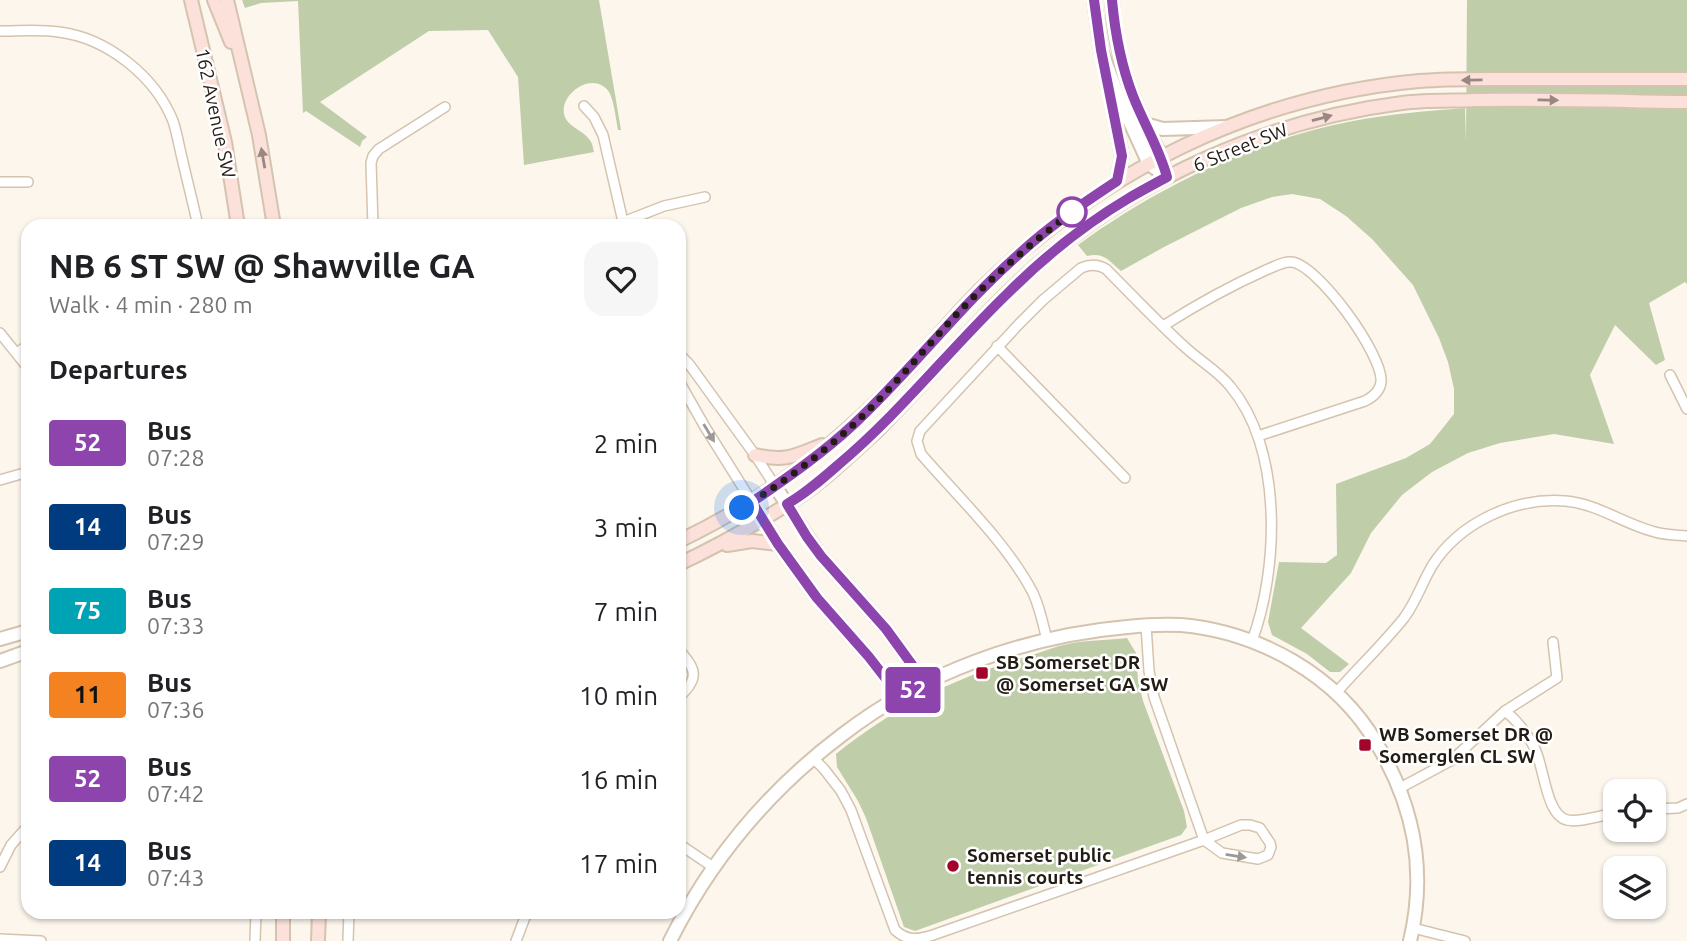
<!DOCTYPE html>
<html lang="en">
<head>
<meta charset="utf-8">
<style>
	body { margin:0; font-family:Ubuntu,sans-serif; background:#f6f6f6; color:#202124; height:100vh; display:flex; flex-direction:column; font-size:26px; white-space:nowrap }
	* { box-sizing:border-box; margin:0 }
	p { font-size:23px; color:#757577 }
	.icon { flex:none; width:38px; height:38px; fill:none; stroke:currentColor; stroke-width:2; stroke-linecap:round; stroke-linejoin:round }
	.map { position:relative; flex:1; overflow:hidden }
	.sheet { position:absolute; left:21px; top:219px; width:665px; height:700px; display:flex; flex-direction:column; background:#fff; border-radius:21px; box-shadow:0 2px 5px #0004 }
	.sheet>* { flex:none }
	.badge { padding:0 14px; border-radius:5px; font-size:24px; line-height:46px }
	.buttons { position:absolute; left:1603px; top:779px; display:grid; gap:14px }
	.buttons a { display:grid; place-items:center; width:63px; height:63px; border-radius:14px; background:#fff; box-shadow:0 2px 5px #0004; font-size:35px }
	.you { position:absolute; width:35px; height:35px; margin:-18px; border:5px solid #fff; border-radius:50%; background:#1a73e8; box-shadow:0 0 0 10px #1a73e833 }
	.map>.badge { position:absolute; translate:-50% -50%; box-shadow:0 0 0 4px #fff }
	h2 { padding:0 28px; font-size:26px; line-height:63px }
	.round { display:grid; place-items:center; flex:none; width:74px; height:74px; border-radius:21px; background:#f6f6f6 }
	.headline { display:flex; align-items:center; justify-content:space-between; height:119px; padding:0 28px }
	h1 { font-size:33px; font-weight:700; line-height:52px }
	ul { padding:0; list-style:none }
	li { display:flex; align-items:center; gap:21px; height:84px; padding:0 28px }
	li div { flex:1 }
	li b { display:block; font-size:26px }
	li em { font-style:normal }
	li .badge { min-width:77px; font-weight:700; text-align:center }
	.map>svg:first-child { display:block }
	.green { fill:#bfcda9 }
	.lines { fill:none; stroke-linecap:round; stroke-linejoin:round }
	.minor-casing { stroke:#d4c4af; stroke-width:12 }
	.tertiary-casing { stroke:#d4c4af; stroke-width:16 }
	.secondary-casing { stroke:#d4c4af; stroke-width:16 }
	.minor { stroke:#fff; stroke-width:9 }
	.tertiary { stroke:#fff; stroke-width:12 }
	.secondary { stroke:#fbe1da; stroke-width:12 }
	.oneway { fill:#998881 }
	.oneway2 { fill:#9c9995 }
	.line-casing { stroke:#fff; stroke-width:16 }
	.line { stroke:#8e44ad; stroke-width:10 }
	.walk { stroke:#221c14; stroke-width:7; stroke-dasharray:0 12.6 }
	.stop-dot { fill:#fff; stroke:#8e44ad; stroke-width:3.5 }
	.poi-dot { fill:#a3042a; stroke:#fff; stroke-width:2.5 }
	.labels { text-anchor:middle; dominant-baseline:central; stroke-width:5; stroke-linejoin:round; paint-order:stroke }
	.street-label { font-size:19px; fill:#221c14; stroke:#fff }
	.poi-label { font-size:19px; font-weight:bold; fill:#221c14; stroke:#fff; text-anchor:start }
</style>
</head>
<body>
<div class="map">
<svg width="1687" height="941" viewBox="0 0 1687 941">
	<rect width="100%" height="100%" fill="#fcf6ed"/>
	<g class="green">
		<path d="M242 0H599L621 130H618C616 120 614 100 609 92 595 70 560 92 564 114 567 128 585 130 591 142 593 145 593 149 594 152L524 165 518 77 488 30 429 31 320 102 367 137 362 141 360 147 306 111 303 113 298 1 261 3 245 8Z"/>
		<path d="M1467 0H1687V284L1685 282 1649 303 1665 360 1656 365 1615 325 1590 375 1614 444 1554 434 1500 443 1468 453 1432 472 1402 495 1371 533 1351 573 1301 628 1349 664 1340 672H1330L1307 654 1272 635 1268 622 1279 562 1326 563 1337 555 1336 484 1406 458 1430 444 1454 414V389L1448 362 1439 338 1413 285 1372 239 1346 216 1320 199 1292 194 1272 197 1241 208 1164 247 1121 271C1109 261 1104 252 1087 256L1078 245C1157 187 1257 139 1353 121 1390 114 1427 111 1465 108L1466 143Z"/>
		<path d="M1127 638 1136 653 1138 680 1143 701 1184 811 1187 827 1181 835 915 931 904 927 866 818 858 801 837 767 836 754C895 706 959 676 1032 655 1045 651 1059 645 1073 643 1090 640 1109 640 1127 638Z"/>
	</g>
	<g class="lines">
		<g class="minor-casing">
			<g id="minor">
				<path d="M0 31C19 31 40 29 59 32 107 38 155 76 173 121 177 133 179 146 182 158 187 180 193 203 198 226"/>
				<path d="M584 106 594 117 603 135 624 226"/>
				<path d="M0 182H28"/>
				<path d="M623 222 664 206 705 197"/>
				<path d="M373 226 371 163 373 156 379 149 445 107"/>
				<path d="M1163 326C1196 305 1230 286 1266 270 1274 267 1283 261 1291 262 1317 263 1384 356 1381 382 1380 391 1373 397 1365 401L1258 436"/>
				<path d="M0 333 28 368"/>
				<path d="M997 346 1125 478"/>
				<path d="M17 353 28 345"/>
				<path d="M679 354 689 364 755 455 775 486"/>
				<path d="M679 372 680 383 705 427 752 502"/>
				<path d="M1670 375 1687 409"/>
				<path d="M0 480 28 472"/>
				<path d="M1047 640C1043 624 1040 608 1033 593 1007 543 958 497 921 454L917 441 920 431 1019 324 1043 300 1081 268C1090 264 1098 264 1106 269 1132 295 1158 323 1186 348 1200 361 1218 371 1230 386 1283 449 1279 568 1252 641"/>
				<path d="M679 650C696 669 700 678 679 697"/>
				<path d="M1336 693C1358 668 1383 644 1404 618 1416 602 1422 583 1432 566 1459 523 1514 497 1565 501 1599 504 1623 524 1655 532 1665 535 1676 535 1687 536"/>
				<path d="M1505 711C1518 721 1528 735 1535 749 1544 767 1546 815 1567 820 1579 823 1603 815 1615 813"/>
				<path d="M813 758 824 769 841 791 851 810 895 930C907 941 917 940 933 935L1204 840 1241 825H1250L1260 828 1270 843 1271 847 1268 855 1258 859 1222 853 1204 840 1154 697 1149 671 1146 625"/>
				<path d="M1400 788 1452 760 1505 711 1557 678 1553 642"/>
				<path d="M1654 809 1678 808 1687 804"/>
				<path d="M679 844 713 867"/>
				<path d="M0 867 11 845 28 826"/>
				<path d="M1413 928 1465 941"/>
				<path d="M0 939 41 941"/>
				<path d="M255 941 256 912"/>
				<path d="M348 941 349 912"/>
				<path d="M516 941 527 912"/>
			</g>
		</g>
		<g class="tertiary-casing">
			<g id="tertiary">
				<path d="M1094 0 1101 50 1119 98 1149 164 1167 177"/>
				<path d="M1112 0C1113 18 1115 37 1120 55 1128 90 1145 124 1161 156L1164 167"/>
				<path d="M1109 88 1122 156 1117 181"/>
				<path d="M1145 124 1163 129 1227 127"/>
				<path d="M775 486 807 536 821 556 886 629 926 684"/>
				<path d="M752 502 778 544 817 598 869 657 900 697"/>
				<path d="M0 639 28 631"/>
				<path d="M0 661 28 651"/>
				<path d="M670 941C711 859 769 790 842 735 922 673 1025 636 1127 627 1145 625 1162 624 1181 625 1259 632 1337 675 1377 744 1414 806 1427 870 1410 941"/>
			</g>
		</g>
		<g class="secondary-casing">
			<g id="secondary">
				<path d="M191 0 225 142 238 226"/>
				<path d="M214 0 231 42"/>
				<path d="M227 0 259 135 274 226"/>
				<path d="M755 455C786 462 794 456 822 445"/>
				<path d="M679 541C759 503 829 451 890 388 922 356 949 321 981 289 1100 172 1252 96 1419 81 1454 78 1489 79 1524 79 1578 79 1633 79 1687 79"/>
				<path d="M727 545 752 541 778 544"/>
				<path d="M679 564C720 545 758 523 796 499 825 480 853 453 878 430 932 376 979 316 1036 266 1138 178 1268 120 1402 103 1426 100 1451 101 1476 100 1546 99 1617 101 1687 102"/>
				<path d="M283 941V912"/>
				<path d="M318 941 319 912"/>
			</g>
		</g>
		<use href="#minor" class="minor"/>
		<use href="#tertiary" class="tertiary"/>
		<use href="#secondary" class="secondary"/>
	</g>
	<defs><path id="oneway-solid" d="M-6-.8H1V-3.2L6.5 0L1 3.2V.8H-6Z" transform="scale(1.75)"/></defs>
	<g class="oneway">
		<use href="#oneway-solid" transform="translate(1472 80) rotate(179)"/>
		<use href="#oneway-solid" transform="translate(1548 100) rotate(1)"/>
		<use href="#oneway-solid" transform="translate(1322 118) rotate(-15)"/>
		<use href="#oneway-solid" transform="translate(263 158) rotate(-100)"/>
	</g>
	<g class="oneway2">
		<use href="#oneway-solid" transform="translate(709 433) rotate(59)"/>
		<use href="#oneway-solid" transform="translate(1236 856) rotate(9)"/>
	</g>
	<g class="lines">
		<g class="line-casing">
			<path id="line" d="M1094 0 1101 50 1122 156 1117 181C1082 204 1048 227 1018 255 959 307 912 370 854 424 823 453 787 478 752 502L778 544 817 598 869 657 900 697 926 684 886 629 821 556 807 537 787 504C805 494 822 479 838 465 900 413 949 350 1007 294 1043 258 1085 224 1129 198 1141 191 1154 184 1167 177 1159 148 1144 124 1133 96 1121 65 1115 33 1112 0"/>
		</g>
		<use href="#line" class="line"/>
		<path class="walk" d="M742 508C781 484 819 456 853 425 890 391 922 352 956 315 992 277 1030 244 1072 212"/>
	</g>
	<circle class="stop-dot" cx="1072" cy="212" r="14"/>
	<g class="poi-dot">
		<rect x="975" y="666" width="14" height="14" rx="3.5"/>
		<rect x="1358" y="738" width="14" height="14" rx="3.5"/>
		<circle cx="953" cy="866" r="7"/>
	</g>
	<g class="labels">
		<g class="street-label">
			<text transform="translate(216 113) rotate(78)">162 Avenue SW</text>
			<text transform="translate(1240 147) rotate(-22)">6 Street SW</text>
		</g>
		<g class="poi-label">
			<text x="996" y="662">SB Somerset DR<tspan x="996" dy="22">@ Somerset GA SW</tspan></text>
			<text x="1379" y="734">WB Somerset DR @<tspan x="1379" dy="22">Somerglen CL SW</tspan></text>
			<text x="967" y="855">Somerset public<tspan x="967" dy="22">tennis courts</tspan></text>
		</g>
	</g>
</svg>
<div class="buttons">
<a><svg class="icon" aria-label="locate" viewBox="0 0 24 24"><circle cx="12" cy="12" r="6"/><path d="M12 2v4M12 18v4M2 12h4M18 12h4"/></svg></a>
<a><svg class="icon" aria-label="layers" viewBox="0 0 24 24"><path d="M12 4l9 5-9 5-9-5zM3 14l9 5 9-5"/></svg></a>
</div>
<div class="you" style="left:742px;top:508px"></div>
<b class="badge" style="left:913px;top:690px;background:#8e44ad;color:#fff">52</b>
<section class="sheet">
<div class="headline"><div><h1>NB 6 ST SW @ Shawville GA</h1><p>Walk · 4 min · 280 m</p></div><a class="round"><svg class="icon" aria-label="heart" viewBox="0 0 24 24"><path d="M12 20l-8-8c-3-5 5-10 8-4 3-6 11-1 8 4z"/></svg></a></div>
<h2>Departures</h2>
<ul>
<li><span class="badge" style="background:#8e44ad;color:#fff">52</span><div><b>Bus</b><p>07:28</p></div><em>2 min</em></li>
<li><span class="badge" style="background:#003b80;color:#fff">14</span><div><b>Bus</b><p>07:29</p></div><em>3 min</em></li>
<li><span class="badge" style="background:#00a3b4;color:#fff">75</span><div><b>Bus</b><p>07:33</p></div><em>7 min</em></li>
<li><span class="badge" style="background:#f58220;color:#111">11</span><div><b>Bus</b><p>07:36</p></div><em>10 min</em></li>
<li><span class="badge" style="background:#8e44ad;color:#fff">52</span><div><b>Bus</b><p>07:42</p></div><em>16 min</em></li>
<li><span class="badge" style="background:#003b80;color:#fff">14</span><div><b>Bus</b><p>07:43</p></div><em>17 min</em></li>
</ul>
</section>
</div>
</body>
</html>
